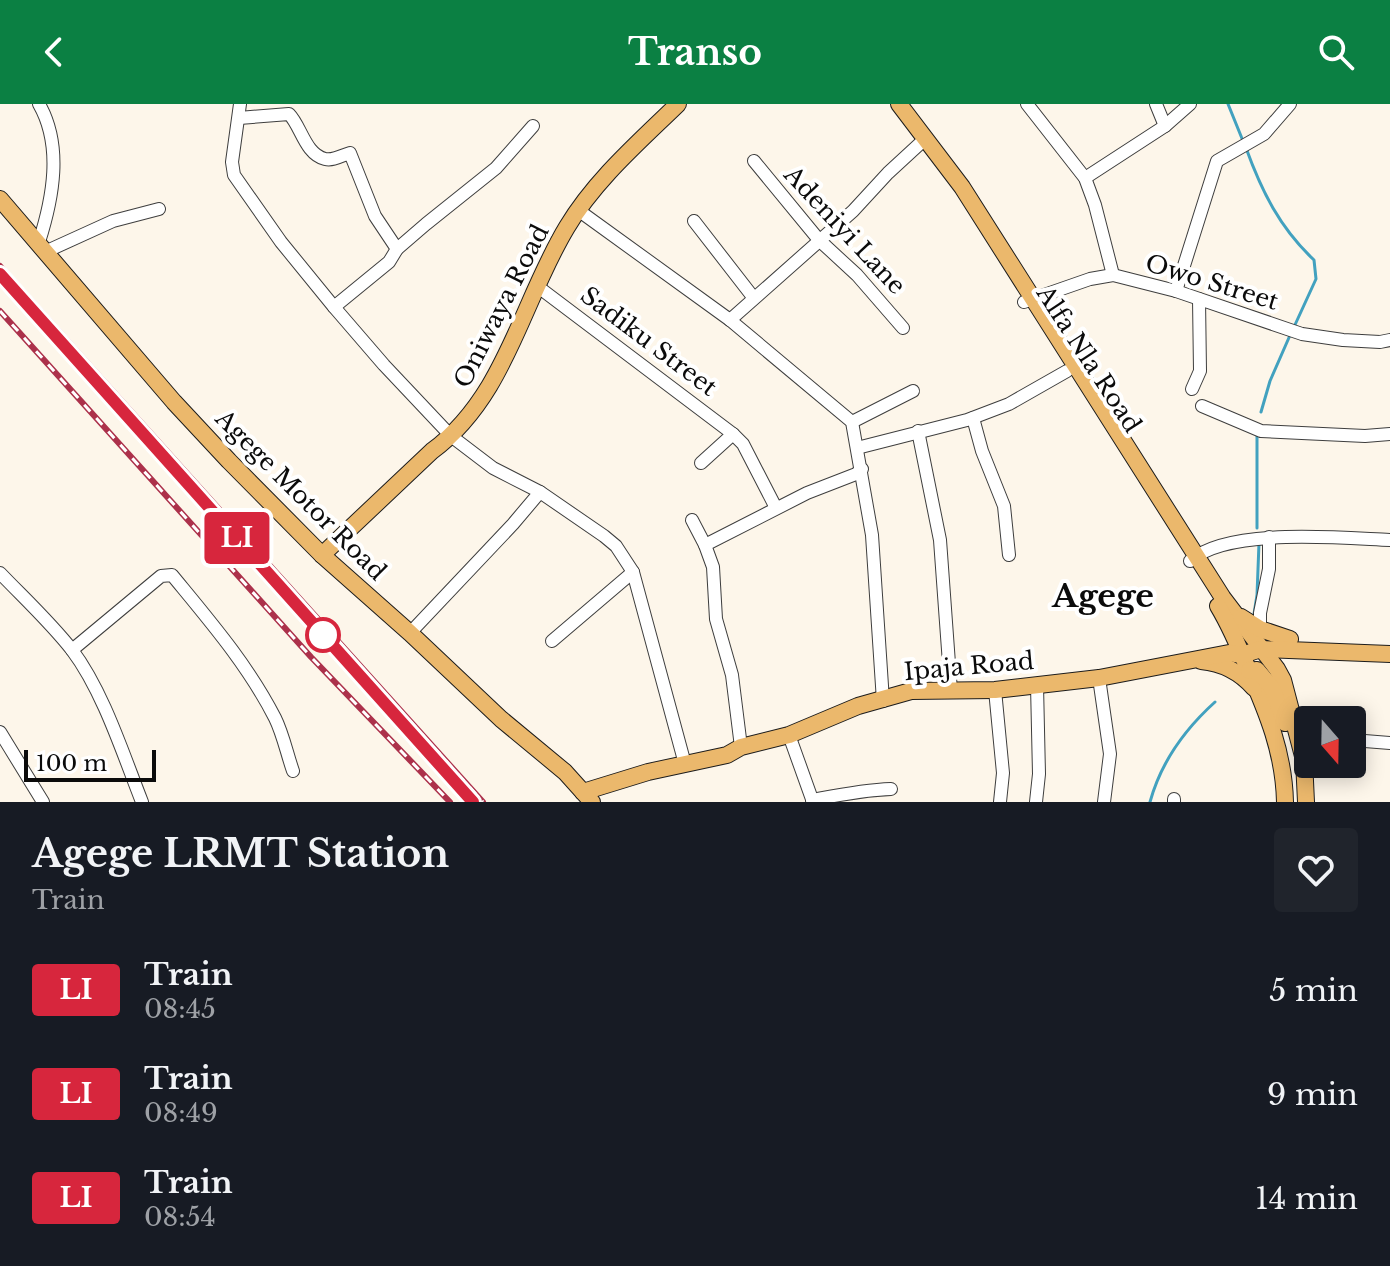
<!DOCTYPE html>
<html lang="en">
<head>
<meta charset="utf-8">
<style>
	body { margin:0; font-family:"Libre Baskerville",serif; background:#20242c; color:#f1f3f6; height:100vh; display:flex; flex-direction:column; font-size:30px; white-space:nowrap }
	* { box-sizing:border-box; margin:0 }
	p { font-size:26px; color:#9ea1a6 }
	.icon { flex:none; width:44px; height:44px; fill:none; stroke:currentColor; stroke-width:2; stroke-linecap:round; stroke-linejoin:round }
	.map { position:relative; height:698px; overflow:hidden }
	.details { display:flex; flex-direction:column; background:#171b24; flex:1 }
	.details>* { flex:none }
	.badge { padding:0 16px; border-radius:6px; font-size:28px; line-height:52px }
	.needle { width:52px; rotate:160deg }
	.tools { position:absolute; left:1294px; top:602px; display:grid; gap:16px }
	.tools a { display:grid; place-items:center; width:72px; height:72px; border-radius:8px; background:#171b24; box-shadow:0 4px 20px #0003; font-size:40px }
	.scale { position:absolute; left:24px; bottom:20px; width:132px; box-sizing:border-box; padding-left:8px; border:4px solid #0b0b0b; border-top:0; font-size:22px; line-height:28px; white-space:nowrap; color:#0b0b0b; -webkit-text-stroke:6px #fff; paint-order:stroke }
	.map>.badge { position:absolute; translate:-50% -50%; box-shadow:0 0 0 4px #fff }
	.round { display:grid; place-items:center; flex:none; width:84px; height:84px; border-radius:8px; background:#20242c }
	.head { display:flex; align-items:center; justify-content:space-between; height:136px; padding:0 32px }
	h1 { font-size:38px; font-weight:700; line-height:60px }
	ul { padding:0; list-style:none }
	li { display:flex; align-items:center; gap:24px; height:104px; padding:0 32px }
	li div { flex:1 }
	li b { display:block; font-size:30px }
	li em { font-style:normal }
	li .badge { min-width:88px; font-weight:700; text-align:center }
	header { display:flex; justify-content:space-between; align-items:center; height:104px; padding:0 32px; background:#0b8043; color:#fff; font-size:36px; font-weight:700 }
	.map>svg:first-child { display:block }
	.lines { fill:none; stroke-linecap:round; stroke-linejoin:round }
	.stream { stroke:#42a1bf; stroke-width:3 }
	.minor-casing { stroke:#3e3e3e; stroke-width:14 }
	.major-casing { stroke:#1c1c1c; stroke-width:18 }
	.minor { stroke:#fff; stroke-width:12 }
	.major { stroke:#ebb86c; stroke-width:16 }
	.rail-casing { stroke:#ac314b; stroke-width:6 }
	.rail { stroke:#fff; stroke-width:3; stroke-dasharray:9; stroke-linecap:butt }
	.line-casing { stroke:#fff; stroke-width:18 }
	.line { stroke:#d7263d; stroke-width:12 }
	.stop-dot { fill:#fff; stroke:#d7263d; stroke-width:4 }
	.labels { text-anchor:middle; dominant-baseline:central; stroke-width:8; stroke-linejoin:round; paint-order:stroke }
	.street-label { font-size:24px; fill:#0b0b0b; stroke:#fff }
	.district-label { font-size:32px; font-weight:bold; fill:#0b0b0b; stroke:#fff }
</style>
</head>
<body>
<header><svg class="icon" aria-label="back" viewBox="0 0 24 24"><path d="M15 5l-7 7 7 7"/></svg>Transo<svg class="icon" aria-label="search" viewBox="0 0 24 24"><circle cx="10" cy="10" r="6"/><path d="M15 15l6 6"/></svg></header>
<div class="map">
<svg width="1390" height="698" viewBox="0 0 1390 698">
	<rect width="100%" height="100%" fill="#fdf6ea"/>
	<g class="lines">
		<g class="stream">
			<path d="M1228 0 1243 37"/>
			<path d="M1246 44C1262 88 1280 124 1314 156L1316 175 1294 223"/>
			<path d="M1261 308 1270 277 1291 229"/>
			<path d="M1257 424V328"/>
			<path d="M1254 510 1257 491 1259 439"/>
			<path d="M1150 698C1161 658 1184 626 1215 598"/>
		</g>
		<g class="minor-casing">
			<g id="minor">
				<path d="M39 0C63 42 53 94 39 138"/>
				<path d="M240 0 232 58 234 71 281 138 334 203 384 261 451 332 493 364 540 388 604 432 616 442 633 468 685 660"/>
				<path d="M1027 0 1085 74 1095 101 1113 171"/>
				<path d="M1156 0 1165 22"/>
				<path d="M239 14 289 10C301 22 305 50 325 55 334 57 342 51 350 49L375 112 397 145"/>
				<path d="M754 57 819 136 857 171 903 224"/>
				<path d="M1085 74 1165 22 1190 0"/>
				<path d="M578 106 730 216 852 318 872 431 883 597"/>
				<path d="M694 117 753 193"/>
				<path d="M47 147 113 117 159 105"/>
				<path d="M537 182 733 330 743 340 776 404"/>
				<path d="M1176 187 1217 57 1264 30 1290 0"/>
				<path d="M1024 198 1090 175 1113 171 1176 187 1302 230 1343 236 1380 238 1390 236"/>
				<path d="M334 203 389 158 397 145 426 120 496 64 533 22"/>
				<path d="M730 216 853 107 888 69 926 34"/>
				<path d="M1192 285 1200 267 1199 195"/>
				<path d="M1202 302 1261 327 1365 332 1390 330"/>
				<path d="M973 314 982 347 1004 402 1009 451"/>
				<path d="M852 318 913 287"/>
				<path d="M918 327 940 436 951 587"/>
				<path d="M857 344 967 316 1009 300 1067 267"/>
				<path d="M701 359 733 330"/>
				<path d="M692 416 705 441 713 463 716 515 732 571 741 643"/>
				<path d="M705 441 807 389 856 370 862 365"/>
				<path d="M1190 457C1227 423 1341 434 1390 436"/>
				<path d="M0 469C24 494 51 519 72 546 103 587 123 650 142 698"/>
				<path d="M1260 525V509L1269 465V433"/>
				<path d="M410 529 513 420 540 388"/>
				<path d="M552 537 633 468"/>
				<path d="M72 546 161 472 172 471C209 516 248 561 275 614 283 630 287 650 293 667"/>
				<path d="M1099 574 1110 650 1104 698"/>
				<path d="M995 586 1003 669 1000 698"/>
				<path d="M0 628 43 698"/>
				<path d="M789 631 813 698"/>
				<path d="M1352 636 1390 639"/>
				<path d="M812 696C839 691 863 686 891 685"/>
				<path d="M1036 698 1039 670 1037 581"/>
				<path d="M1174 698V695"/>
			</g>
		</g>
		<g class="major-casing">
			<g id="major">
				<path d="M899 0 962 83 1223 494 1277 565 1283 576 1304 656 1306 698"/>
				<path d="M0 95 174 298 229 357 322 451 410 529 501 615 565 668 592 698"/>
				<path d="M322 451 432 347C506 292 521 199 567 123 595 76 639 38 678 0"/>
				<path d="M1218 502C1230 522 1239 543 1248 565 1267 608 1284 649 1285 698"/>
				<path d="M1241 513 1260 525 1290 535"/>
				<path d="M1201 557C1223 559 1240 568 1254 584"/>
				<path d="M1249 567 1257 566 1272 584 1285 619"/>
				<path d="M583 688 648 668 727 651 741 643 789 631 858 602 911 587 995 586 1099 574 1229 549 1242 551 1261 545 1390 550"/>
			</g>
		</g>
		<use href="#minor" class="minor"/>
		<use href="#major" class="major"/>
		<g class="rail-casing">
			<g id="rail">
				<path d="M0 162 483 698"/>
				<path d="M0 207 311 553 450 698"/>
			</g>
		</g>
		<use href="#rail" class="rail"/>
	</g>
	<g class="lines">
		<g class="line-casing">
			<path id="line" d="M0 170 473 698"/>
		</g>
		<use href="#line" class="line"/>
	</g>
	<circle class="stop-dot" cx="323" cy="531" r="16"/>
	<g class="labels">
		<g class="street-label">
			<text transform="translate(845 126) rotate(47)">Adeniyi Lane</text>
			<text transform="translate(1212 178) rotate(17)">Owo Street</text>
			<text transform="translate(501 202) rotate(-63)">Oniwaya Road</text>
			<text transform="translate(649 237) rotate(37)">Sadiku Street</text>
			<text transform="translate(1089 255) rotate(57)">Alfa Nla Road</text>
			<text transform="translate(301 391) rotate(45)">Agege Motor Road</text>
			<text transform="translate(969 562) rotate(-5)">Ipaja Road</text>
		</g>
		<g class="district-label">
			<text x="1103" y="492">Agege</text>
		</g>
	</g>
</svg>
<div class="tools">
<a><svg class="needle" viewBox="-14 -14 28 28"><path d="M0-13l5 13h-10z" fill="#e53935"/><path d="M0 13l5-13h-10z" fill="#9ea1a6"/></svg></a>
</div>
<div class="scale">100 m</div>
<b class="badge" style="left:237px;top:434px;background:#d7263d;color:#fff">LI</b>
</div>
<section class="details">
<div class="head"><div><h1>Agege LRMT Station</h1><p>Train</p></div><a class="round"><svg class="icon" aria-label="heart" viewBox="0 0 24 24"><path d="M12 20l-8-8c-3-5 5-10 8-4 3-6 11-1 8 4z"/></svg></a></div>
<ul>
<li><span class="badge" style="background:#d7263d;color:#fff">LI</span><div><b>Train</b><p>08:45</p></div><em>5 min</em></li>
<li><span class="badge" style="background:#d7263d;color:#fff">LI</span><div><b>Train</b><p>08:49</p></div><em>9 min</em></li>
<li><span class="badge" style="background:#d7263d;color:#fff">LI</span><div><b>Train</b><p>08:54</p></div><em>14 min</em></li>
</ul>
</section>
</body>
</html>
